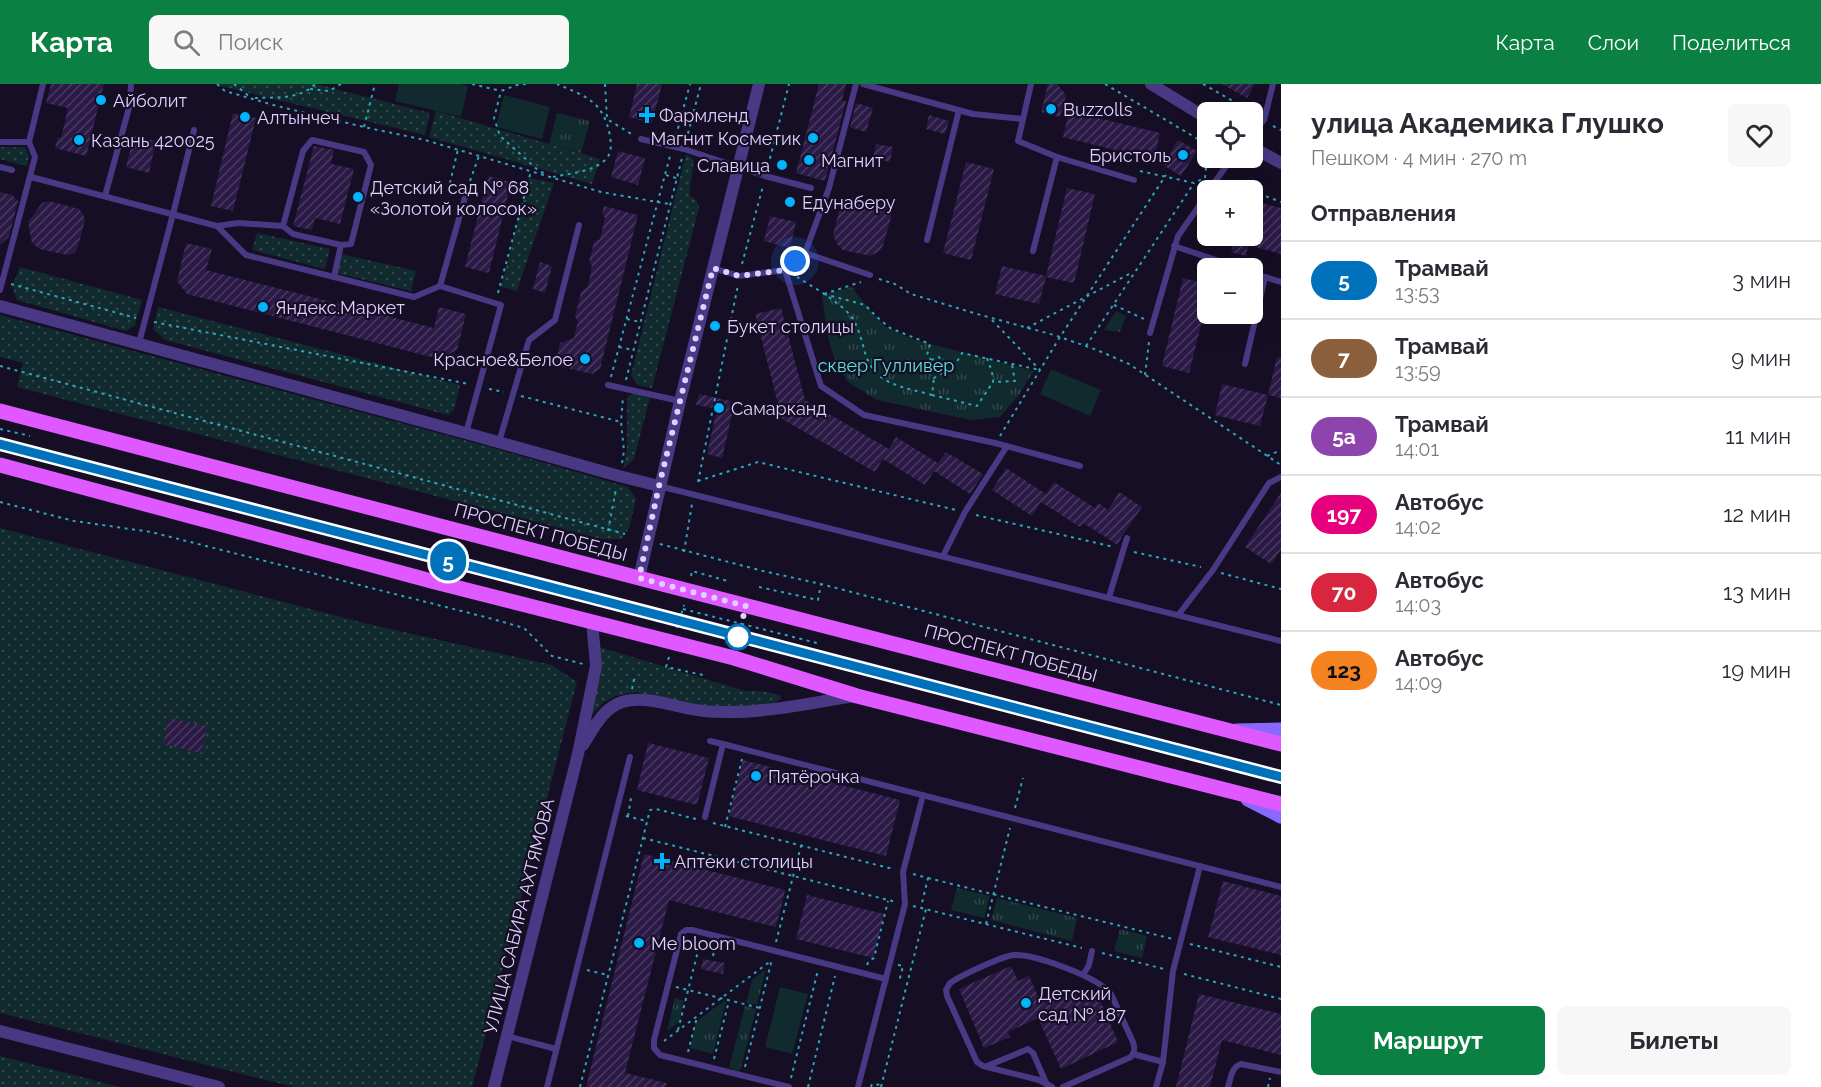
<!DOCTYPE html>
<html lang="ru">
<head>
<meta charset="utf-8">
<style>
	body { margin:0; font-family:Raleway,sans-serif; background:#f7f7f7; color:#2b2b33; height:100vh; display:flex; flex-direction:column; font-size:22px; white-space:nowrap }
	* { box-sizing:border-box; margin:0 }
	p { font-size:20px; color:#7c7c81 }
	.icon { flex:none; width:33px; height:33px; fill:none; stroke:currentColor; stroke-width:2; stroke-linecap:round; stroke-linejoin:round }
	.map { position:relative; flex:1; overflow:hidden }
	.panel { display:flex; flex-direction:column; background:#fff; width:540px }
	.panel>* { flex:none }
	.badge { padding:0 12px; border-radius:20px; font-size:21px; line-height:39px }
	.buttons { position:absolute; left:1197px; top:18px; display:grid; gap:12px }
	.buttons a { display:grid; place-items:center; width:66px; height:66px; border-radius:9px; background:#fff; box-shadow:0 6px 24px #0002; font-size:30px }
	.you { position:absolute; width:30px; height:30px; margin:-15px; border:4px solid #fff; border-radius:50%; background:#1a73e8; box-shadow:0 0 0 9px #1a73e833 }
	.map>.badge { position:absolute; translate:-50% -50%; box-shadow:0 0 0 3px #fff }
	h2 { padding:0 30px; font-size:22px; line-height:54px }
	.round { display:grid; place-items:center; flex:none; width:63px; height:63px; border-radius:9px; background:#f7f7f7 }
	.head { display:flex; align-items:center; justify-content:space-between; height:102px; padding:0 30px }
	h1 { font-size:28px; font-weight:700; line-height:45px }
	.primary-button { display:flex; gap:12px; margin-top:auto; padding:12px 30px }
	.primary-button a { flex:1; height:69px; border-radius:9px; background:#0b8043; color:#fff; font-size:24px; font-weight:700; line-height:69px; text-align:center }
	.primary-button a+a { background:#f7f7f7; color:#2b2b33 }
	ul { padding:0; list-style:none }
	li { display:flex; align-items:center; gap:18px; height:78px; padding:0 30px; border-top:2px solid #e1e1e2 }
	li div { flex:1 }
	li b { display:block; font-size:22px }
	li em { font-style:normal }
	li .badge { min-width:66px; font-weight:700; text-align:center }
	header { display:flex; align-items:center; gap:36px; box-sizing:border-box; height:84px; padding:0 30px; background:#0b8043; color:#fff }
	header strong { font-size:28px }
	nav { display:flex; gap:33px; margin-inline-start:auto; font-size:21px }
	.search { width:420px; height:54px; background:#f7f7f7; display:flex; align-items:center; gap:15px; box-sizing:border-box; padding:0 21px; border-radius:9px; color:#7c7c81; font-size:22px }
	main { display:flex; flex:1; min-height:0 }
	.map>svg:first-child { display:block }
	.grass { fill:url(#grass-dots) }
	.park { fill:url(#park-tufts) }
	.garden { fill:#112a2e }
	.building { fill:url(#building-hatch) }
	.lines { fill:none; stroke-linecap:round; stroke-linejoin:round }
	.path { stroke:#2ca6b8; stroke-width:2; stroke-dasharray:3 4.5; stroke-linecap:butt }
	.service { stroke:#493884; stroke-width:6 }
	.minor { stroke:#493884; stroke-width:12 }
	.secondary { stroke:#8968ff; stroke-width:15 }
	.primary { stroke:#e058ff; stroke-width:15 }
	.tram { stroke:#00b3fc; stroke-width:1.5 }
	.line-casing { stroke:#fff; stroke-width:14 }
	.line { stroke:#0072bc; stroke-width:9 }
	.walk { stroke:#dfd1ff; stroke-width:6; stroke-dasharray:0 10.8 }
	.poi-dot { fill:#00b3fc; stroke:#160e24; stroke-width:2 }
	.stop-dot { fill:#fff; stroke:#0072bc; stroke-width:3 }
	.labels { text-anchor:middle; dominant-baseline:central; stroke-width:4.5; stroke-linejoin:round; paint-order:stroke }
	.poi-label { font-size:18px; fill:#dfd1ff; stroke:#160e24; text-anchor:start }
	.park-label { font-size:18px; fill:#5ae2da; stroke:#160e24 }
	.street-label { font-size:18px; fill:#dfd1ff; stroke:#160e24 }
</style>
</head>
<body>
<header>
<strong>Карта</strong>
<div class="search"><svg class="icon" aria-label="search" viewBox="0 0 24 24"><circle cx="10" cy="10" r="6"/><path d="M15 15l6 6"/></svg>Поиск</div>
<nav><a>Карта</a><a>Слои</a><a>Поделиться</a></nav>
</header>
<main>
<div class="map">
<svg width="1281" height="1003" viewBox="0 0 1281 1003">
	<defs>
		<pattern id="grass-dots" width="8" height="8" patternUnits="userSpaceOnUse" patternTransform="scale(1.5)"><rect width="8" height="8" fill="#112a2e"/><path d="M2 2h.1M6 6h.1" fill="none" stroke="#33484d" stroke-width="1.8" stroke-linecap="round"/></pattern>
		<pattern id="park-tufts" width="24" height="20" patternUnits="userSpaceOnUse" patternTransform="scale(1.5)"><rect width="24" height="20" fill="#112a2e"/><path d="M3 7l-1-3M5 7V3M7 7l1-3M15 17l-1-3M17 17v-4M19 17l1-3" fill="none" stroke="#33484d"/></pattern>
		<pattern id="building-hatch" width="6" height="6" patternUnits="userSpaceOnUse" patternTransform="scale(1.5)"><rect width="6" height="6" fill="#2b1a46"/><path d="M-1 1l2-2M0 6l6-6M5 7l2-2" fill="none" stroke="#493a62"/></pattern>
	</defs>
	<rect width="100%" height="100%" fill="#160e24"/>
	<g class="grass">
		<path d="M220 0H316L430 29 425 51 220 2Z"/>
		<path d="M436 27 600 75 592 100 429 53Z"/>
		<path d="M0 63H25L29 72 27 82 0 75Z"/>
		<path d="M686 70 694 76 689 111 697 117 699 124 652 304 637 301 631 291Z"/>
		<path d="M529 94 554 99 517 207 501 203Z"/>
		<path d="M257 149 330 165 325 185 252 166Z"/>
		<path d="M341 170 416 187 411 207 336 189Z"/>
		<path d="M20 183 142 216 135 241 126 247 17 216 12 203Z"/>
		<path d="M158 223 460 301 454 326 448 331 165 256 153 245Z"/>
		<path d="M0 231 490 363 628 403 636 415 629 444 621 455H601L17 303 23 279 0 273Z"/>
		<path d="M634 309 650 313 634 375 623 385 627 366V319L628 312Z"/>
		<path d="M0 444 368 540 552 581 577 598 472 1003H294L0 929Z"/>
		<path d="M599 563 745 607C757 607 770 607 781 612V615L774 619 748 624 688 620 635 608 615 612 603 619 591 632Z"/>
		<path d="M0 972 120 1003H0Z"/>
	</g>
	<g class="park">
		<path d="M557 29 590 37 581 69 549 60Z"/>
		<path d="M852 203 864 219 884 242 915 256 1034 287 1018 312 1000 333 971 336 877 316 848 298 834 274 827 250 822 211Z"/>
		<path d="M1116 227 1126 232 1120 248 1104 246Z"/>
		<path d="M957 804 990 812 984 834 951 826Z"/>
		<path d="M997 814 1077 834 1072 857 991 836Z"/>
		<path d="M1120 845 1147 852 1142 874 1114 867Z"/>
		<path d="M766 885 757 921 746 919 752 896Z"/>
		<path d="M675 914 684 917 679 938 667 947Z"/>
		<path d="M724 917H726L713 970 690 964 696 938Z"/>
		<path d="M745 922 756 925 740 987 729 984Z"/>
	</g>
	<g class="garden">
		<path d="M399 0H460L468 2 461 33 395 17Z"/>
		<path d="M504 11 550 23 542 55 496 43Z"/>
		<path d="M1051 285 1101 306 1090 332 1040 310Z"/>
		<path d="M780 903 808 910 792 970 765 963Z"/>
	</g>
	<g class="building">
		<path d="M51 0H104L86 72 55 64 58 53 61 54 68 24 46 19Z"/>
		<path d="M637 0H662L652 39 629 33Z"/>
		<path d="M819 0H846L842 16 846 17 825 97 796 89Z"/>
		<path d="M1048 0H1057L1066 11 1060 33 1041 28Z"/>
		<path d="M1222 0H1255L1247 14Z"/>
		<path d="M856 19 873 24 866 48 850 43Z"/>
		<path d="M1069 27 1160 49 1154 76 1063 53Z"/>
		<path d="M233 29 256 34 233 127 211 122Z"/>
		<path d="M929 31 949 37 945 50 926 45Z"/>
		<path d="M134 52 156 57 149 89 126 83Z"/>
		<path d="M1178 56 1197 67 1181 92 1163 81Z"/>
		<path d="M876 60 893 63 890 78 873 74Z"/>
		<path d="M314 62 334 66 331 80 354 85 340 140 315 134 312 146 293 142Z"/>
		<path d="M618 67 645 74 638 101 611 93Z"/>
		<path d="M966 78 994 85 971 176 943 169Z"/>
		<path d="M488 92 511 98 489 189 465 183Z"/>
		<path d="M1067 104 1095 110 1074 199 1046 193 1039 220 995 210 1002 182 1046 192Z"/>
		<path d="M0 108 12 111 18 117 9 153 0 161Z"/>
		<path d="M854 113 882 120 889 125 891 133 883 162 878 168 870 172 843 166 837 160 833 151 840 123 846 116Z"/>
		<path d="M49 117 79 125 83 130 85 136 78 163 74 169 67 171 40 165 32 159 28 138 42 119Z"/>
		<path d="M1252 117 1281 124V170L1248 161 1246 172 1231 168 1234 158 1225 156V152H1252Z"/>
		<path d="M604 122 638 131 600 285 592 290 563 283 556 276 560 259 574 254 578 237 575 233 581 208 588 202 592 182 589 178 594 158 600 155 605 134 602 130Z"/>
		<path d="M770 132 796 138 790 164 764 157Z"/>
		<path d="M186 159 212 165 206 186 434 244 439 223 466 230 457 266 439 275 187 210 177 197Z"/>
		<path d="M540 178 552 182 545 209 533 205Z"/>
		<path d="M1183 194 1208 200V213L1189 289 1162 282Z"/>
		<path d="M781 224 805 316 889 365 896 353 938 379 946 368 983 390 970 410 934 387 925 401 883 375 875 388 782 335 755 230Z"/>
		<path d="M1277 273H1281V314L1268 311Z"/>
		<path d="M1222 300 1268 311 1260 342 1215 331Z"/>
		<path d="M699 310 735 318 722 374 707 370 717 325 696 321Z"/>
		<path d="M1006 384 1046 410 1054 398 1095 424 1098 419 1108 426 1119 408 1142 423 1122 452 1118 461 1083 439 1080 443 1041 418 1032 432 992 406Z"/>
		<path d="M1281 409V466L1271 480 1245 463Z"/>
		<path d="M169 634 207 642 201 669 163 660Z"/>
		<path d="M648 659 709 674 697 721 637 706Z"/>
		<path d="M743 676 900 716 886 772 729 732Z"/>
		<path d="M644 770 785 806 784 811 776 843 669 816 625 989 667 999 666 1003H586Z"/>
		<path d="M1223 797 1281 812V871L1208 853Z"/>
		<path d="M807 811 884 830 873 874 796 855Z"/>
		<path d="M703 875 725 879 723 890 701 885Z"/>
		<path d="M1011 882 1018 897 1029 892 1041 919 1074 905 1078 915 1096 907 1118 958 1061 985 1038 934 1008 948 1010 953 984 964 959 905Z"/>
		<path d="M1199 910 1281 930V971L1222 956 1210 1003H1176Z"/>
	</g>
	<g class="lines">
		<g class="path">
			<path d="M217 0 225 7 277 22 364 43 425 56 601 108 669 120"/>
			<path d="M234 0 250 13"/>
			<path d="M472 0 501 7"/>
			<path d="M526 0 517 1 501 7 494 34 500 52 539 87 546 90"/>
			<path d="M605 0 607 35 633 51"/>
			<path d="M1105 0 1208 61"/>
			<path d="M1203 0 1252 28"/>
			<path d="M310 5 329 7 341 0"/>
			<path d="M255 14C275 13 300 16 315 0"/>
			<path d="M1273 42 1281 46"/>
			<path d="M364 43 375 0"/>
			<path d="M676 52 690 0"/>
			<path d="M686 57 701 0"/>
			<path d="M768 82 789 0"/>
			<path d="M1140 87 1194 99 1204 94"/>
			<path d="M666 91 676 94"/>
			<path d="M553 93C570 89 594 88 606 75 612 69 611 60 610 52 603 17 587 13 557 0"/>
			<path d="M1205 94 1208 62"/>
			<path d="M470 97 479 72"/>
			<path d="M1223 101 1249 106"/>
			<path d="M457 102 450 99 458 65"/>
			<path d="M1252 107 1281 118"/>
			<path d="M742 180 763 102"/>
			<path d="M797 193C813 203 838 217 850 231 857 239 861 254 864 265 873 301 900 302 932 311L934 294"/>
			<path d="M879 195 895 200 911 210 977 230 1054 251 1097 266 1129 280 1281 381"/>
			<path d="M11 200 136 234"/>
			<path d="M498 209 531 87"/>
			<path d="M824 210 865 221 877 233 890 244 930 260 927 271 931 276 928 288 934 294 955 281 962 269 1040 286"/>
			<path d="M824 210 861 198"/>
			<path d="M1114 221 1144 235"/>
			<path d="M627 235 640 238"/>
			<path d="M992 236 1040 286"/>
			<path d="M154 238 469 300"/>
			<path d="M1027 244 1133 188"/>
			<path d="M1086 262 1194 99"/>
			<path d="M619 263 633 266"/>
			<path d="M987 274 992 288 993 298 1015 297 1012 281"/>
			<path d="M931 276 939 273 948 286"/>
			<path d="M0 282 625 450"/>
			<path d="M1145 291 1149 258"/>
			<path d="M611 293 670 72"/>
			<path d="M626 296 682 74"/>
			<path d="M489 305 504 308"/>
			<path d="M932 311 977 322 993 298"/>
			<path d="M521 312 621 338"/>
			<path d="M0 345 30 352"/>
			<path d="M1000 352 1060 253 1166 91"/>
			<path d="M1267 372 1281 366"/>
			<path d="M622 379 624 367 621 338 623 313"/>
			<path d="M698 397 758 378 956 426"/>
			<path d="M698 398 738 201"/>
			<path d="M0 418 74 437 151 448 489 534 524 544 552 572 583 580"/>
			<path d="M976 431 1114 463"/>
			<path d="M608 447 616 405"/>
			<path d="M660 460 763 487 821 500 1281 621"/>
			<path d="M684 468 692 420"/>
			<path d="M1134 468 1201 483"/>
			<path d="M1221 489 1281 505"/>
			<path d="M691 492 692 487 728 497"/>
			<path d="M759 503 818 516 821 500"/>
			<path d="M683 525 817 559"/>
			<path d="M677 544 684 521"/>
			<path d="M669 573 666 583 703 591"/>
			<path d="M632 605 635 592"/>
			<path d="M1015 724 1023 694"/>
			<path d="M626 732 647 737"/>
			<path d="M628 732 631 714"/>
			<path d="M713 739 893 785"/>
			<path d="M725 743 742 675"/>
			<path d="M643 754 896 818"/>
			<path d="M913 790 928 794 921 823"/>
			<path d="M928 794 1173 855"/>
			<path d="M913 822 1082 864"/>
			<path d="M986 840 1010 744"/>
			<path d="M776 858 801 762"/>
			<path d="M1190 860 1281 883"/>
			<path d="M1102 869 1164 885"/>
			<path d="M713 872 715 863"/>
			<path d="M867 881 869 877 874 874 888 817"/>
			<path d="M898 881 903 882 899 898"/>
			<path d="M587 886 608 891"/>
			<path d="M1184 890 1281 915"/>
			<path d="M676 903 760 924"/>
			<path d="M678 946 700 859"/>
			<path d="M664 957 772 876"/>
			<path d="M688 968 697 933"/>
			<path d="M714 975 729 917"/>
			<path d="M745 983 772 875"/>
			<path d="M791 994 818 886"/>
			<path d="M580 1003 650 726 656 725 696 735"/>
			<path d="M808 1003 835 892"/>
			<path d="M871 1003 872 1000 881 1001"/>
			<path d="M881 1003 926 825"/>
			<path d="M1268 1003 1270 994"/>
		</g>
		<g class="service">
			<path d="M863 0 973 30 1022 35"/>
			<path d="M1031 0 1018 57 1057 73 1134 96"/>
			<path d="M1252 49 1264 36 1273 0"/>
			<path d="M641 55 684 65 765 92 811 104"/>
			<path d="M0 58H29L43 0"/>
			<path d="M0 83 12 86"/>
			<path d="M31 93 217 142 246 171 414 213 440 202 501 221 466 349"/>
			<path d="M1209 106 1232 74"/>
			<path d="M105 112 130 20 131 0"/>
			<path d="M217 142 238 139 283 142"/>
			<path d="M927 156 959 26"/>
			<path d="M1174 162 1240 184"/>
			<path d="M1033 167 1057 73"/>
			<path d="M805 169 870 191"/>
			<path d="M713 184 739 192 785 186 805 169 829 104 856 0"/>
			<path d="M785 186 821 302 864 331 995 359 1080 382"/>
			<path d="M1252 189 1281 198"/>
			<path d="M334 193 341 161 351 160 371 81 364 68 312 56 303 67 283 142 293 150 341 161"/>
			<path d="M440 202 467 106"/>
			<path d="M0 206 35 73 29 58"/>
			<path d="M1150 249 1178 152 1208 109"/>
			<path d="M139 259 173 130 194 46"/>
			<path d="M1245 280 1265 193"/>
			<path d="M608 301 680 317"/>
			<path d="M499 358 529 256 555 236 579 141"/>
			<path d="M659 402 1281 557"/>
			<path d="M943 472 965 428 1007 362"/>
			<path d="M1109 513 1127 454"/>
			<path d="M1179 530 1213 486 1269 399 1281 393"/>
			<path d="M710 657 723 660"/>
			<path d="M705 733 723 660 1281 803"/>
			<path d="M1083 891 1089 881 1092 867"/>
			<path d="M507 952 556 965"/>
			<path d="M1133 970 1163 978"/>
			<path d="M987 982 1028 965 1033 969 1047 1001"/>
			<path d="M547 1003 630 673"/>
			<path d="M789 1003 660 971 654 964V956L681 850 686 846H692L886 895"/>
			<path d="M858 1003 905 820 903 788 923 711"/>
			<path d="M1052 1003 1039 996 983 982 977 978 947 912 946 906 950 899C960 892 1002 872 1014 871 1035 870 1098 893 1111 910L1133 958C1135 964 1135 968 1131 973L1063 1003"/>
			<path d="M1156 1003 1163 978 1173 887 1200 782"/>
			<path d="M1228 1003C1231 994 1231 983 1241 980L1281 988"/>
		</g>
		<g class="minor">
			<path d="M1151 0 1208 35"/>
			<path d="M1252 63 1281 79"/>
			<path d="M0 222 466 349 619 392 659 402"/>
			<path d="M639 494 680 317 759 0"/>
			<path d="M583 661C594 644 602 625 622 618 646 610 679 625 704 627 713 628 722 628 731 628 771 628 815 618 855 612"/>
			<path d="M0 947 219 1003"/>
			<path d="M494 1003 578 670 596 582 592 537"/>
		</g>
		<g class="secondary">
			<path d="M1236 647 1281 646"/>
			<path d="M1248 715 1281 732"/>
		</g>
		<g class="primary">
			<path d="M0 327 639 494 1281 660"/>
			<path d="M0 381 435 498 734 574 857 612 1281 720"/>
		</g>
		<path class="tram" d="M0 360 1281 693"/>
	</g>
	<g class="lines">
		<g class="line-casing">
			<path id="line" d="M0 360 1281 693"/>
		</g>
		<use href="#line" class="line"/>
		<path class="walk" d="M738 553 746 522 639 494 659 402 713 184 739 192 785 186 795 177"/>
	</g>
	<g class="poi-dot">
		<circle cx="101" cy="16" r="6"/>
		<circle cx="1051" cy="25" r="6"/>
		<path d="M644 22h6v6h6v6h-6v6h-6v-6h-6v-6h6z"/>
		<circle cx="245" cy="33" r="6"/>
		<circle cx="813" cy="54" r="6"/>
		<circle cx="79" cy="56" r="6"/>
		<circle cx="1183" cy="71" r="6"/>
		<circle cx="809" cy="76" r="6"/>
		<circle cx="782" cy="81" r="6"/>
		<circle cx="358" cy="113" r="6"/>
		<circle cx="790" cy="118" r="6"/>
		<circle cx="263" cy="223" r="6"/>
		<circle cx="715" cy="242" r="6"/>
		<circle cx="585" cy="275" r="6"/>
		<circle cx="719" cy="324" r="6"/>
		<circle cx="756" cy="692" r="6"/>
		<path d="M659 768h6v6h6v6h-6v6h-6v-6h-6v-6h6z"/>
		<circle cx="639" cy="859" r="6"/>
		<circle cx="1026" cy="919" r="6"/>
	</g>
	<circle class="stop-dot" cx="738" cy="553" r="12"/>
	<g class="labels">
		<g class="poi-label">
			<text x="113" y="16">Айболит</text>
			<text x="1063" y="25">Buzzolls</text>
			<text x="659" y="31">Фармленд</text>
			<text x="257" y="33">Алтынчеч</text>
			<text x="801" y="54" text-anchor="end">Магнит Косметик</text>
			<text x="91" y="56">Казань 420025</text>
			<text x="1171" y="71" text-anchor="end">Бристоль</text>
			<text x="821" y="76">Магнит</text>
			<text x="770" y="81" text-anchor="end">Славица</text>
			<text x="370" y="103">Детский сад № 68<tspan x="370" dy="21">«Золотой колосок»</tspan></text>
			<text x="802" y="118">Едунаберу</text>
			<text x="275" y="223">Яндекс.Маркет</text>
			<text x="727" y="242">Букет столицы</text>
			<text x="573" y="275" text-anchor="end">Красное&amp;Белое</text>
			<text x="731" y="324">Самарканд</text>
			<text x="768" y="692">Пятёрочка</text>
			<text x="674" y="777">Аптеки столицы</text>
			<text x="651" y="859">Me bloom</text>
			<text x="1038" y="909">Детский<tspan x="1038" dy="21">сад № 187</tspan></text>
		</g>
		<g class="park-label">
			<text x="886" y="281">сквер Гулливер</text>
		</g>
		<g class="street-label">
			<text transform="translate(541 448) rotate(15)">ПРОСПЕКТ ПОБЕДЫ</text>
			<text transform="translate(1011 569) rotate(15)">ПРОСПЕКТ ПОБЕДЫ</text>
			<text transform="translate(519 832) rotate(-76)">УЛИЦА САБИРА АХТЯМОВА</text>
		</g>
	</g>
</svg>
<div class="buttons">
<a><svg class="icon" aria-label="locate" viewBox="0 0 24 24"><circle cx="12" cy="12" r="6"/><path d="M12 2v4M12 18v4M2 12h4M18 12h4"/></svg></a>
<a>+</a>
<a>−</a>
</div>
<div class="you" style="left:795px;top:177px"></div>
<b class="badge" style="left:448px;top:477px;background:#0072bc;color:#fff">5</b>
</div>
<section class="panel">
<div class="head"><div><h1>улица Академика Глушко</h1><p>Пешком · 4 мин · 270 m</p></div><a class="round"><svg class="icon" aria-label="heart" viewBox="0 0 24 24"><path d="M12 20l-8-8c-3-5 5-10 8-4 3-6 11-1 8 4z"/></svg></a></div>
<h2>Отправления</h2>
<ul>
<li><span class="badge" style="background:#0072bc;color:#fff">5</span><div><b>Трамвай</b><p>13:53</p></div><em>3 мин</em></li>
<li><span class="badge" style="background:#8b5e3c;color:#fff">7</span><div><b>Трамвай</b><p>13:59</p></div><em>9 мин</em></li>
<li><span class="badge" style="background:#8e44ad;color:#fff">5а</span><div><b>Трамвай</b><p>14:01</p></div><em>11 мин</em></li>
<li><span class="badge" style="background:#e6007e;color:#fff">197</span><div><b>Автобус</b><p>14:02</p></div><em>12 мин</em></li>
<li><span class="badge" style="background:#d7263d;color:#fff">70</span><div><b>Автобус</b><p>14:03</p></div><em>13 мин</em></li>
<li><span class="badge" style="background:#f58220;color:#111">123</span><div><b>Автобус</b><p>14:09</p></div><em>19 мин</em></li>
</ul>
<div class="primary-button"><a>Маршрут</a><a>Билеты</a></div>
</section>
</main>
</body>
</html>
